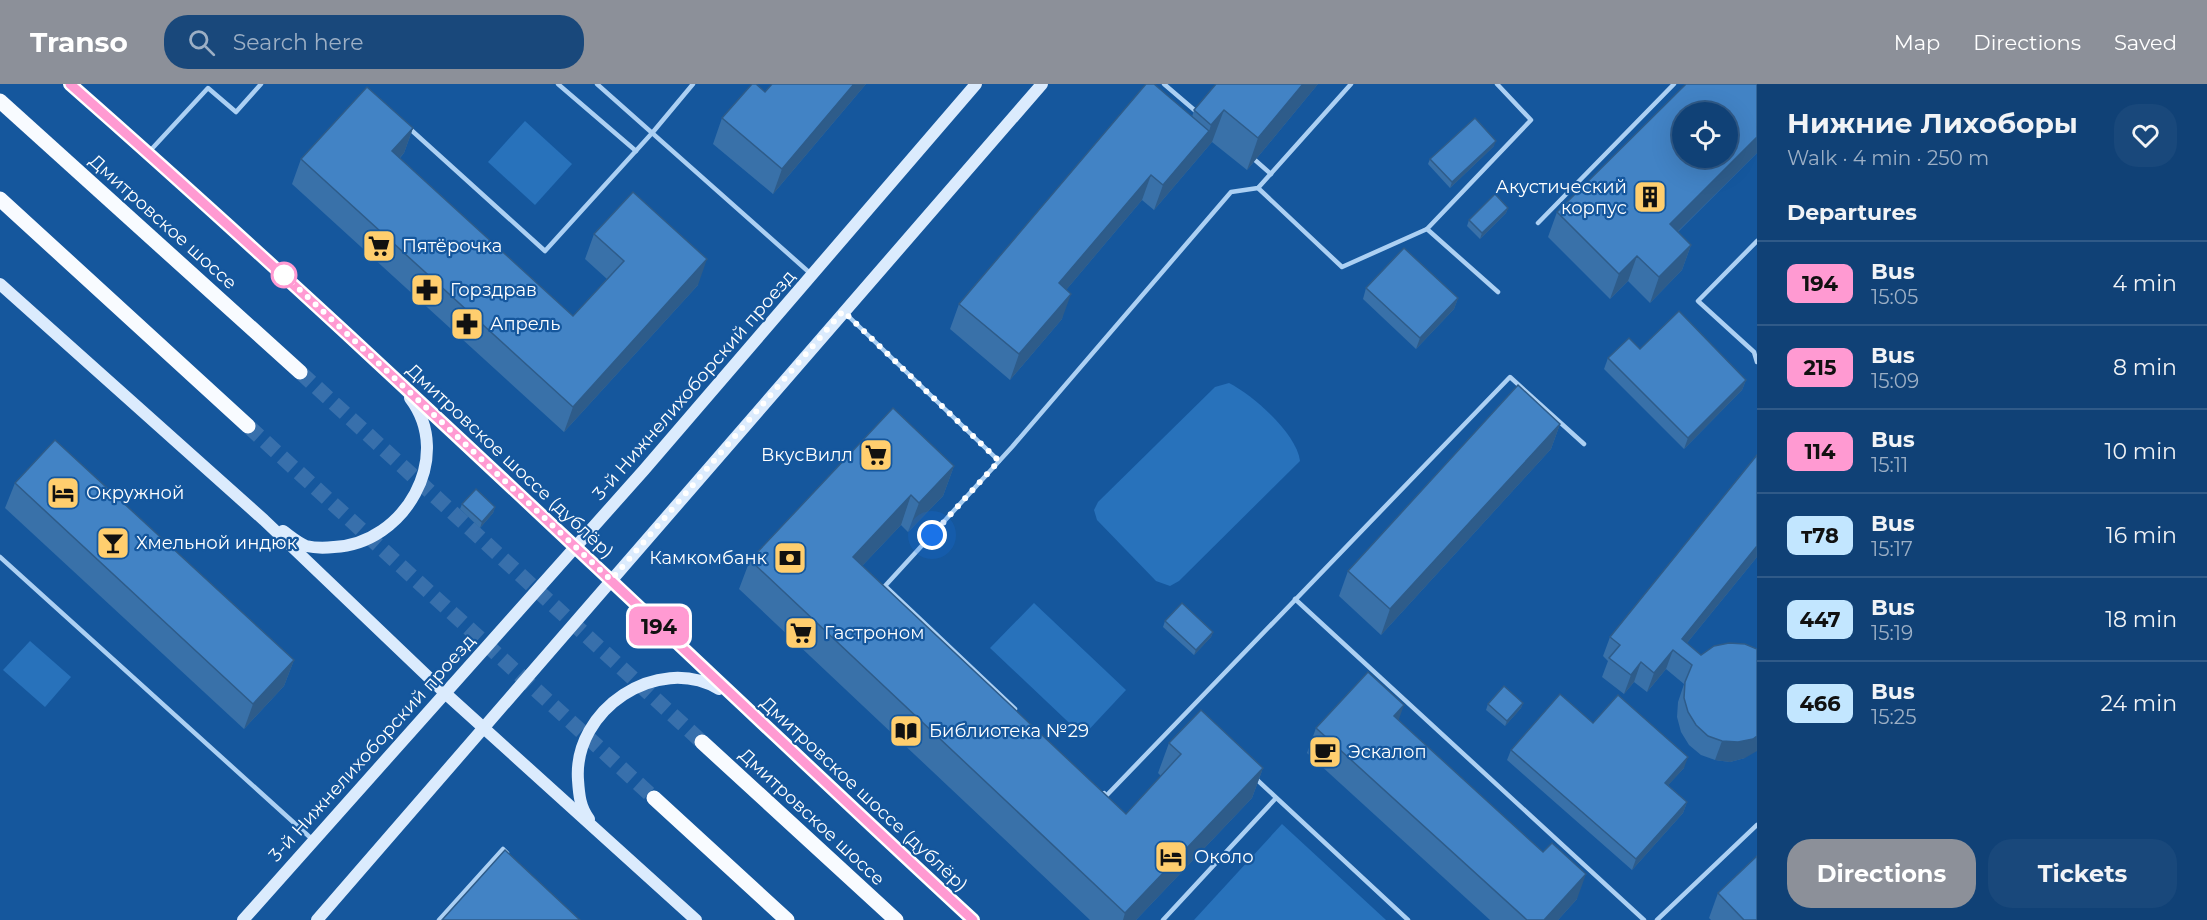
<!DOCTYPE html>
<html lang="en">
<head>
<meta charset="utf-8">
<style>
	body { margin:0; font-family:Montserrat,sans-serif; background:#19487b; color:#f1f3f6; height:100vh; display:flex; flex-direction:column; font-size:22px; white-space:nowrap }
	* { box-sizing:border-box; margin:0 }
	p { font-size:20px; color:#9cafc5 }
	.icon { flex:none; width:33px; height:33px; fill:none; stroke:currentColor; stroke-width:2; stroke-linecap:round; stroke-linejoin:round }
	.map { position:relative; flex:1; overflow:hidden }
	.sheet { display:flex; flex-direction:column; background:#104176; width:450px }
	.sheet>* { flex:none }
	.badge { padding:0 12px; border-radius:9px; font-size:21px; line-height:39px }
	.fabs { position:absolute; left:1672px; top:18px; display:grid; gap:12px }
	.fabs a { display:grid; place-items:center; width:66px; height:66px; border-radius:50%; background:#104176; box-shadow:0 6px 24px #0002,0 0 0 2px #305a88; font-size:30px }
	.you { position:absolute; width:30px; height:30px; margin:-15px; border:4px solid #fff; border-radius:50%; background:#1a73e8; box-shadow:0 0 0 9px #1a73e833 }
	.map>.badge { position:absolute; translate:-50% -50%; box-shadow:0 0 0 3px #fff }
	h2 { padding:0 30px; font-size:22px; line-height:54px }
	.round { display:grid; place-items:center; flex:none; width:63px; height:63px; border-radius:24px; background:#19487b }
	.headline { display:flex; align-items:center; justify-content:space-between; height:102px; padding:0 30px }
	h1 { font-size:28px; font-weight:700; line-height:45px }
	.button { display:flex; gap:12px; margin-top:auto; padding:12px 30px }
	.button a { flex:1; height:69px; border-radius:24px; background:#8c9099; color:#fff; font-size:24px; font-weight:700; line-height:69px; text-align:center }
	.button a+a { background:#19487b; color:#f1f3f6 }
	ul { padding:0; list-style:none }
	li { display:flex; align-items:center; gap:18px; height:84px; padding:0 30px; border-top:2px solid #305a88 }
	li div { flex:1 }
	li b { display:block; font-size:22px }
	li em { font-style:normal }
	li .badge { min-width:66px; font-weight:700; text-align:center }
	header { display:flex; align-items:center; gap:36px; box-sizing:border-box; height:84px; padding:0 30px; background:#8c9099; color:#fff }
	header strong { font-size:28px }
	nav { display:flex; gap:33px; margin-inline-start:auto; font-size:21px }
	.search { width:420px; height:54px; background:#19487b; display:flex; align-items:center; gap:15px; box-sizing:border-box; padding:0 21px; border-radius:24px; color:#9cafc5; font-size:22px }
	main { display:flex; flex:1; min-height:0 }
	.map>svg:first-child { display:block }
	.green { fill:#2872bb }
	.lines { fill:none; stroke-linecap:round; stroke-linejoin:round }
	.primary-tunnel { stroke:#3870ac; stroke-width:15; stroke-dasharray:15 8; stroke-linecap:butt }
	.service { stroke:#acd0f3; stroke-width:4.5 }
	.secondary { stroke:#dbebfd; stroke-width:12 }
	.primary { stroke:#f8fbff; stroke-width:15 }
	.wall { fill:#3971a9 }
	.shaded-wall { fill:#2e5c8a }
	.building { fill:#4283c5; stroke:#2e5c8a; stroke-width:1.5; fill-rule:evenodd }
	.line-casing { stroke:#fff; stroke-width:14 }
	.line { stroke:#ff9ad2; stroke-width:9 }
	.walk { stroke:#fff; stroke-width:6; stroke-dasharray:0 10.8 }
	.stop-dot { fill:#fff; stroke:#ff9ad2; stroke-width:3 }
	.labels { text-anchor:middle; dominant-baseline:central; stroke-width:4.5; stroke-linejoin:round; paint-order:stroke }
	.poi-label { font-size:18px; fill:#fff; stroke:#15579d; text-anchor:start }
	.street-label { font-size:18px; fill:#fff; stroke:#15579d }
</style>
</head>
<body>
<header>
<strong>Transo</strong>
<div class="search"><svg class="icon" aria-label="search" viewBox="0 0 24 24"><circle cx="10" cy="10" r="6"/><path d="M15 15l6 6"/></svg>Search here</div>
<nav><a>Map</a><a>Directions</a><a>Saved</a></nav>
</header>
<main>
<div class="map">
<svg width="1757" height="836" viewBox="0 0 1757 836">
	<rect width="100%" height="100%" fill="#15579d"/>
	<g class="green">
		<path d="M525 37 572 80 535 121 488 78Z"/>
		<path d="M1229 299C1253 311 1297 350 1300 377L1179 497 1170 502 1156 497 1097 436 1094 426 1098 418 1215 303Z"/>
		<path d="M1034 519 1126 606 1083 652 990 564Z"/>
		<path d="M30 557 71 593 45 623 3 586Z"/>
		<path d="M1282 740 1386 836H1194Z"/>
	</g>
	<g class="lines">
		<g class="primary-tunnel">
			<path d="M300 288 702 658"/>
			<path d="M248 342 654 714"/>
		</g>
		<g class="service">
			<path d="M558 0 636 67"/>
			<path d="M597 0 811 190"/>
			<path d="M1164 0 1199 30"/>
			<path d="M1497 0 1531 36 1427 145 1498 208"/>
			<path d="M409 44 545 167 653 48 693 0"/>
			<path d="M148 69 208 4 236 28 261 0"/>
			<path d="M1255 76 1271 90"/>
			<path d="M1258 104 1342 183 1427 145"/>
			<path d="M1538 139 1674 0"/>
			<path d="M1757 157 1698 217 1754 268 1757 278"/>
			<path d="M845 229 999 377"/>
			<path d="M0 473 313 756"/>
			<path d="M1295 515 1644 836"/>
			<path d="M1015 625 885 502 1012 363 1231 108 1258 104 1351 0"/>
			<path d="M1254 693 1408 836"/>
			<path d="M1104 709 1106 712 1510 293 1584 360"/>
			<path d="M439 836 503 765 507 769"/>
			<path d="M1163 836 1276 714"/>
			<path d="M1657 836 1757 741"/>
		</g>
		<g class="secondary">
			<path d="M70 0C378 271 672 557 973 836"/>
			<path d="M0 200 264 436 445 609 696 836"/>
			<path d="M283 447C290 452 298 459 306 462 315 464 325 464 334 463 404 460 455 373 410 314"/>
			<path d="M589 735C580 723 579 711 578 696 573 626 657 569 719 605"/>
			<path d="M243 836 644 386 976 0"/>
			<path d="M317 836 1042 0"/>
		</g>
		<g class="primary">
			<path d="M0 17 300 288"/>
			<path d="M0 115 248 342"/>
			<path d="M702 658 896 836"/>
			<path d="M654 714 787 836"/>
		</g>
	</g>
	<g class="wall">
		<path d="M772 0H866L773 110 713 60 722 34 765 8Z"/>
		<path d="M1318 0 1247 86 1212 58 1154 126 1142 116 1066 206 1062 235 1010 296 950 245 959 220 1192 33 1194 26Z"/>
		<path d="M413 44 404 69 400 74 573 232 607 195 585 175 594 150 698 201 564 348 292 100 301 75Z"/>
		<path d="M1494 62 1450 104 1428 80 1430 75Z"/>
		<path d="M1757 69 1678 148 1691 161 1682 186 1650 219 1628 197 1610 215 1548 153 1557 128Z"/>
		<path d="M1508 124 1506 129 1480 155 1467 142 1469 136Z"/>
		<path d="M1366 204 1458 214 1454 225 1416 265 1363 215Z"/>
		<path d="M1640 265 1746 296 1742 306 1684 365 1604 285 1608 274Z"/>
		<path d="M1560 340 1551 365 1381 551 1339 512 1348 487Z"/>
		<path d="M954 382 943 412 908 448 901 441 862 482 1126 730 1161 692 1158 689 1169 659 1263 684 1252 714 1136 836H1090L739 505 750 476Z"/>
		<path d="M15 399 294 576 284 602 244 645 5 424Z"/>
		<path d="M462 420 495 423 493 429 480 444 460 425Z"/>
		<path d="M1757 473 1687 559 1745 674 1730 678 1715 676 1701 671 1689 661 1681 648 1677 633 1678 618 1684 600 1666 585 1647 608 1634 598 1624 610 1602 593 1608 577 1603 572 1610 553Z"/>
		<path d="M1165 537 1213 548 1211 553 1194 571 1163 543Z"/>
		<path d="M1523 619 1521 624 1505 642 1486 626 1488 620Z"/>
		<path d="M1398 637 1577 815 1558 836H1490L1307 669 1316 644Z"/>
		<path d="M1511 666 1684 684 1668 701 1687 718 1683 729 1632 786 1507 676Z"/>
		<path d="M1718 809 1757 836H1711L1709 834Z"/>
	</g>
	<g class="shaded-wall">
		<path d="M854 0H866L773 110 782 85Z"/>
		<path d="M1303 0H1318L1247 86 1258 54Z"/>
		<path d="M1224 26 1212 58 1154 126 1163 101 1209 47 1211 41Z"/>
		<path d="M413 44 404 69 383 92 392 67Z"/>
		<path d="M1757 53V69L1660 165 1670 140Z"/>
		<path d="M1496 57 1494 62 1450 104 1452 98Z"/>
		<path d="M1151 91 1142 116 1050 225 1059 199Z"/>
		<path d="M1508 124 1506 129 1480 155 1482 149Z"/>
		<path d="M1691 161 1682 186 1650 219 1659 193Z"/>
		<path d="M1637 172 1628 197 1610 215 1619 190Z"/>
		<path d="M707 175 698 201 564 348 573 323Z"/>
		<path d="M1071 210 1062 235 1010 296 1019 270Z"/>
		<path d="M1458 214 1454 225 1416 265 1420 254Z"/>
		<path d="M1746 296 1742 306 1684 365 1688 354Z"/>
		<path d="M1560 340 1551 365 1381 551 1390 525Z"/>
		<path d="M954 382 943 412 908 448 919 419Z"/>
		<path d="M911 411 901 441 842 503 853 473Z"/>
		<path d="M495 423 493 429 480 444 482 438Z"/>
		<path d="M1757 462V473L1678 570 1682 555Z"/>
		<path d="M1213 548 1211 553 1194 571 1196 566Z"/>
		<path d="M1673 566 1666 585 1647 608 1654 589Z"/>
		<path d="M294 576 284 602 244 645 253 620Z"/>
		<path d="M1641 578 1634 598 1624 610 1631 591Z"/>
		<path d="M1523 619 1521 624 1505 642 1507 637Z"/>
		<path d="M1404 621 1395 646 1394 632Z"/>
		<path d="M1757 652V667L1745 674 1730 678 1715 676 1722 657Z"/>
		<path d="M1688 673 1684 684 1661 709 1665 699Z"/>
		<path d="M1263 684 1252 714 1136 836H1123L1125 829Z"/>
		<path d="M1687 718 1683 729 1632 786 1636 775Z"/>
		<path d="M1586 790 1577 815 1558 836H1544Z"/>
	</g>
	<g class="building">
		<path d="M752 0H756L765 8 772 0H854L782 85 722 34Z"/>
		<path d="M1146 0H1154L1209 47 1163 101 1151 91 1059 199 1071 210 1019 270 959 220Z"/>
		<path d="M1216 0H1303L1258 54 1224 26 1211 41 1194 26Z"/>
		<path d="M1686 0H1757V53L1670 140 1691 161 1659 193 1637 172 1619 190 1557 128ZM1683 28H1728V74H1683Z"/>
		<path d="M367 3 413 44 392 67 573 232 624 177 594 150 633 108 707 175 573 323 301 75Z"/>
		<path d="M1475 34 1496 57 1452 98 1430 75Z"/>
		<path d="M1495 110 1508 124 1482 149 1469 136Z"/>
		<path d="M1404 164 1458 214 1420 254 1366 204Z"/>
		<path d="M1679 227 1746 296 1688 354 1608 274 1629 254 1640 265Z"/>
		<path d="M1518 301 1560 340 1390 525 1348 487Z"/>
		<path d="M893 324 954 382 919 419 911 411 853 473 1126 730 1181 670 1169 659 1201 626 1263 684 1125 829 750 476Z"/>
		<path d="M55 356 294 576 253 620 15 399Z"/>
		<path d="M1757 371V462L1682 555 1701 571 1714 562 1729 559 1745 560 1757 565V652L1753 655 1738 658 1722 657 1708 652 1696 641 1688 628 1684 614 1685 598 1692 581 1673 566 1654 589 1641 578 1631 591 1609 574 1620 561 1610 553Z"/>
		<path d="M476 405 495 423 482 438 462 420Z"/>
		<path d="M1182 519 1213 548 1196 566 1165 537Z"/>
		<path d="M1368 588 1404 621 1394 632 1543 768 1552 759 1586 790 1544 836H1527L1316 644Z"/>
		<path d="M1504 602 1523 619 1507 637 1488 620Z"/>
		<path d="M1560 610 1593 639 1618 611 1688 673 1665 699 1687 718 1636 775 1511 666Z"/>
		<path d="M505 766 580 836H442Z"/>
		<path d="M1757 772V836H1744L1718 809Z"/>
	</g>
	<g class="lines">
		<g class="line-casing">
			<path id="line" d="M70 0C378 271 672 557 973 836"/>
		</g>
		<use href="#line" class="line"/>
		<path class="walk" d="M284 191 611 496 843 227 999 377 932 451"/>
	</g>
	<defs>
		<g id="building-square" transform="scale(1.725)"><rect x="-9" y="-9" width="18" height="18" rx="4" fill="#ffce6e" stroke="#15579d"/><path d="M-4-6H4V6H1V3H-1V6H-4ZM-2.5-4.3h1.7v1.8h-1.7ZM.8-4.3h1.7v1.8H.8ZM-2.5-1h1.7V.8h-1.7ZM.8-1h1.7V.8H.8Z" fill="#111"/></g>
		<g id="supermarket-square" transform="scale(1.725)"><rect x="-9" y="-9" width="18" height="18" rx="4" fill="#ffce6e" stroke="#15579d"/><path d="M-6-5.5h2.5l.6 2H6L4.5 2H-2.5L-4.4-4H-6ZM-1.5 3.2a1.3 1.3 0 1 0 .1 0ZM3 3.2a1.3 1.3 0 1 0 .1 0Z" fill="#111"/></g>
		<g id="pharmacy-square" transform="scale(1.725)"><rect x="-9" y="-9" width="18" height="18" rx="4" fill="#ffce6e" stroke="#15579d"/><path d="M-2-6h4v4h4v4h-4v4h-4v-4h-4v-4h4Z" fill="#111"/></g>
		<g id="hotel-square" transform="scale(1.725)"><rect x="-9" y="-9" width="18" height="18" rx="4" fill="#ffce6e" stroke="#15579d"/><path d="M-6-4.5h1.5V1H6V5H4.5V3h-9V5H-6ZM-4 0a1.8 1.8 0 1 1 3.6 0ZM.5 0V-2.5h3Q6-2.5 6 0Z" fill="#111"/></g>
		<g id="bar-square" transform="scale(1.725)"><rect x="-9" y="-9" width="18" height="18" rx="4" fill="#ffce6e" stroke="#15579d"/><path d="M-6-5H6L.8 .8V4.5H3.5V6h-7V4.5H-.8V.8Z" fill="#111"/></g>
		<g id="bank-square" transform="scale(1.725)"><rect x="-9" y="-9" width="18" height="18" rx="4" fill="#ffce6e" stroke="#15579d"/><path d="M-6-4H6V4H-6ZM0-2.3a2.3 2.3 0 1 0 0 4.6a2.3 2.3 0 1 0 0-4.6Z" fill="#111"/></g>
		<g id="library-square" transform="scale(1.725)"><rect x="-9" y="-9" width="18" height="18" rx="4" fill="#ffce6e" stroke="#15579d"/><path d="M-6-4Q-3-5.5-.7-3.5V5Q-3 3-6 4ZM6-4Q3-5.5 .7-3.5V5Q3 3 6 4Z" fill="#111"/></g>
		<g id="cafe-square" transform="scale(1.725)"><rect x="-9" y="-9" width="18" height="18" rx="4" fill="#ffce6e" stroke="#15579d"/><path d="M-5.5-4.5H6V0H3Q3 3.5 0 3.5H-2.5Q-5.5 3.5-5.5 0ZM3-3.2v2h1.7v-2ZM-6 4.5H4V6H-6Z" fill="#111"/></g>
	</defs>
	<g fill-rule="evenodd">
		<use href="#building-square" x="1650" y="113"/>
		<use href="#supermarket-square" x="379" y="162"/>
		<use href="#pharmacy-square" x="427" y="206"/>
		<use href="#pharmacy-square" x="467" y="240"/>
		<use href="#supermarket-square" x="876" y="371"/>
		<use href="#hotel-square" x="63" y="409"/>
		<use href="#bar-square" x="113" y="459"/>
		<use href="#bank-square" x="790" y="474"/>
		<use href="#supermarket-square" x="801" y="549"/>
		<use href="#library-square" x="906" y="647"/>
		<use href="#cafe-square" x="1325" y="668"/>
		<use href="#hotel-square" x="1171" y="773"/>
	</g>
	<circle class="stop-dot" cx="284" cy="191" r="12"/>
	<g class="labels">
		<g class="poi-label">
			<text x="1627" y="103" text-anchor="end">Акустический<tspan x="1627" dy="21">корпус</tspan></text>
			<text x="402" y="162">Пятёрочка</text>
			<text x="450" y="206">Горздрав</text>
			<text x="490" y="240">Апрель</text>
			<text x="853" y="371" text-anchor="end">ВкусВилл</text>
			<text x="86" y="409">Окружной</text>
			<text x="136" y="459">Хмельной индюк</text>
			<text x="767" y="474" text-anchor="end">Камкомбанк</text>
			<text x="824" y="549">Гастроном</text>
			<text x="929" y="647">Библиотека №29</text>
			<text x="1348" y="668">Эскалоп</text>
			<text x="1194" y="773">Около</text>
		</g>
		<g class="street-label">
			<text transform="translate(163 138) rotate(42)">Дмитровское шоссе</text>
			<text transform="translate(694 301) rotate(-49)">3-й Нижнелихоборский проезд</text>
			<text transform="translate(510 377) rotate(43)">Дмитровское шоссе (дублёр)</text>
			<text transform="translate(372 664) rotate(-48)">3-й Нижнелихоборский проезд</text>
			<text transform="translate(864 710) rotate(43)">Дмитровское шоссе (дублёр)</text>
			<text transform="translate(812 733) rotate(43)">Дмитровское шоссе</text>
		</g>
	</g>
</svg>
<div class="fabs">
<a><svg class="icon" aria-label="locate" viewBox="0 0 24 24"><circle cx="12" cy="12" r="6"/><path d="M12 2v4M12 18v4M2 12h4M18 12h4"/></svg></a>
</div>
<div class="you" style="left:932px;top:451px"></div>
<b class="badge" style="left:659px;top:542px;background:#ff9ad2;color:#111">194</b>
</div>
<section class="sheet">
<div class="headline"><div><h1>Нижние Лихоборы</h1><p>Walk · 4 min · 250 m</p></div><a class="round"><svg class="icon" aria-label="heart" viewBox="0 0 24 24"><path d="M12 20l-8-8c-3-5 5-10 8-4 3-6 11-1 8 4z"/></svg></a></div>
<h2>Departures</h2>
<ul>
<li><span class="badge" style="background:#ff9ad2;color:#111">194</span><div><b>Bus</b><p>15:05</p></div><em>4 min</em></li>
<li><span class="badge" style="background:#ff9ad2;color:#111">215</span><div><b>Bus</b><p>15:09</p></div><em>8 min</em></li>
<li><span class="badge" style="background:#ff9ad2;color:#111">114</span><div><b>Bus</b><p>15:11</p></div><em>10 min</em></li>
<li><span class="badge" style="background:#c2e6ff;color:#111">т78</span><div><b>Bus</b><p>15:17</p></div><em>16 min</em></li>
<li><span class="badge" style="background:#c2e6ff;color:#111">447</span><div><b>Bus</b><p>15:19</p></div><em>18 min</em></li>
<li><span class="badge" style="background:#c2e6ff;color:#111">466</span><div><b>Bus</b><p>15:25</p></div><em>24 min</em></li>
</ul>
<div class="button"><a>Directions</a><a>Tickets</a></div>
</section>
</main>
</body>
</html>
